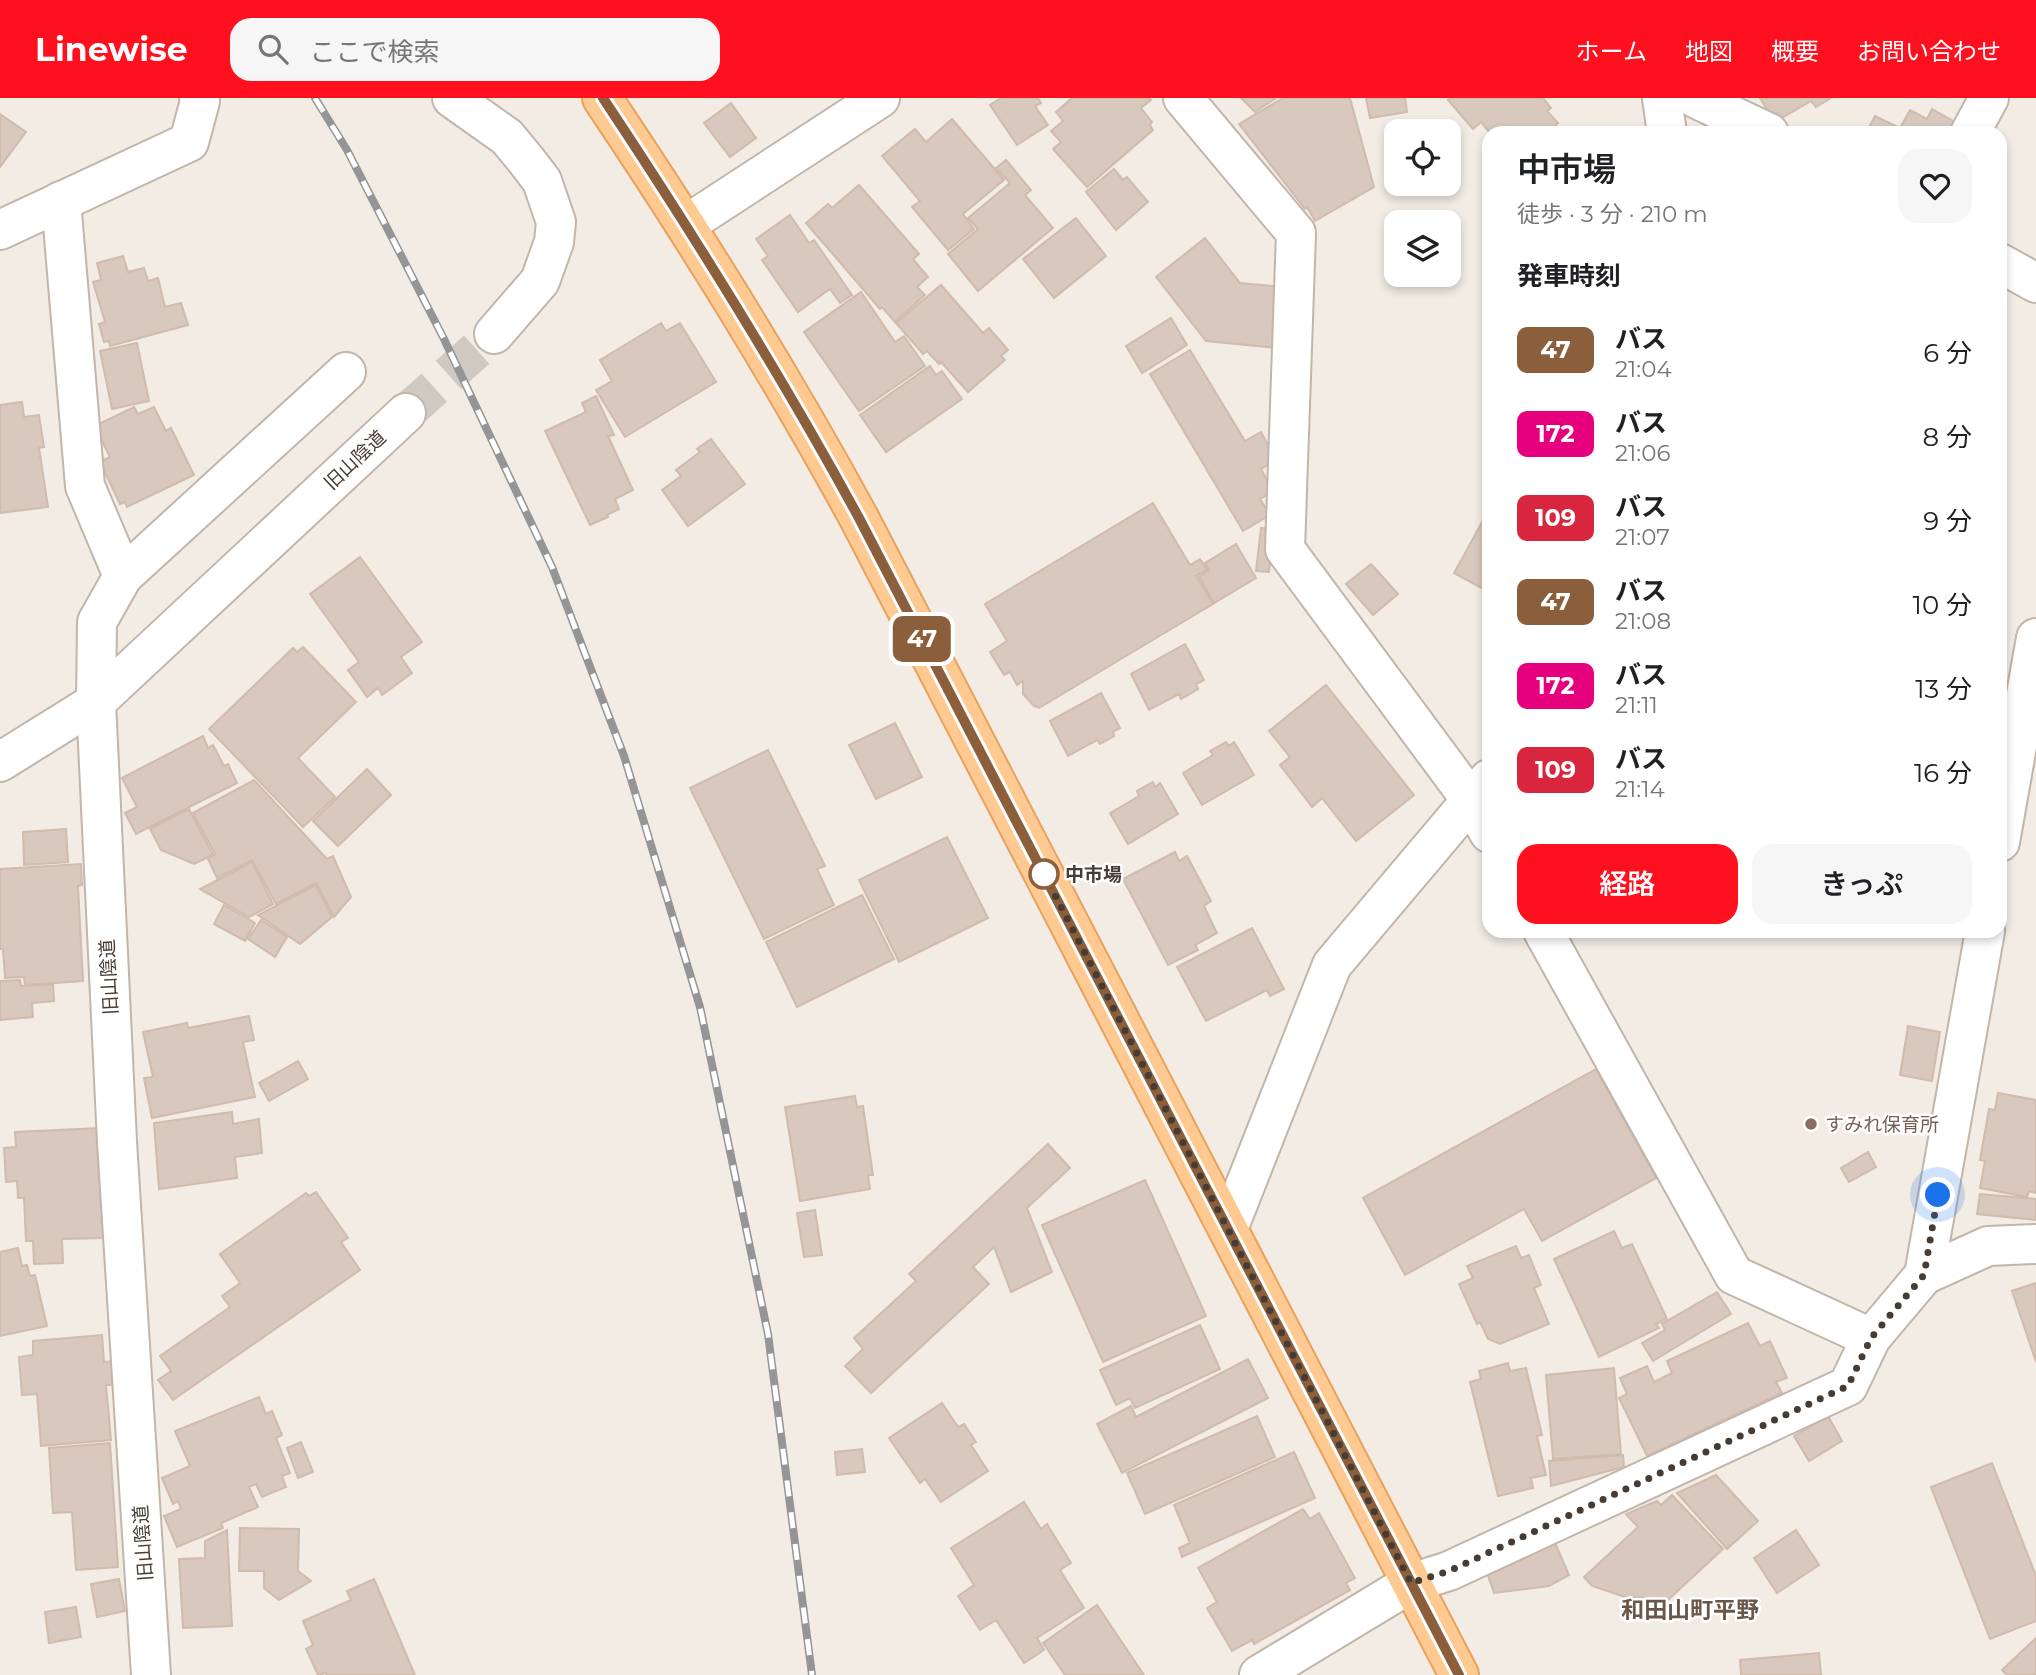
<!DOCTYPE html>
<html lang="ja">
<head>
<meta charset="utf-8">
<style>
	body { margin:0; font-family:Montserrat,"Noto Sans JP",sans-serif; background:#f6f6f6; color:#202124; height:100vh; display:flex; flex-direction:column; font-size:26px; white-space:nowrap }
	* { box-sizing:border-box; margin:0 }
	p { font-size:23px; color:#757577 }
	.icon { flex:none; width:38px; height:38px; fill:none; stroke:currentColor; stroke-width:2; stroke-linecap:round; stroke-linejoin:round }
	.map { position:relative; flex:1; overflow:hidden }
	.details { position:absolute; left:1482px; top:28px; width:525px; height:812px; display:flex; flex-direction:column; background:#fff; border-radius:21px; box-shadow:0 4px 10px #0003 }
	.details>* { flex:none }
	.badge { padding:0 14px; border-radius:10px; font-size:24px; line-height:46px }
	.buttons { position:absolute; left:1384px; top:21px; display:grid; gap:14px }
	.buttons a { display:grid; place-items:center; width:77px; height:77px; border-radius:14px; background:#fff; box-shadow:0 4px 10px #0003; font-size:35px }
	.you { position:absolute; width:35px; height:35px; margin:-18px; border:5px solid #fff; border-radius:50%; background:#1a73e8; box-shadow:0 0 0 10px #1a73e833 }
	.map>.badge { position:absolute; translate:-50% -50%; box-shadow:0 0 0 4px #fff }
	h2 { padding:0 35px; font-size:26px; line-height:63px }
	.round { display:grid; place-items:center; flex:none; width:74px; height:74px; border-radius:21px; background:#f6f6f6 }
	.overview { display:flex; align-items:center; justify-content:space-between; height:119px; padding:0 35px }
	h1 { font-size:33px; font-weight:600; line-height:52px }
	.button { display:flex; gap:14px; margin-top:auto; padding:14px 35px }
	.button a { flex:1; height:80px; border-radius:21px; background:#ff101e; color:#fff; font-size:28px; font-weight:600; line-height:80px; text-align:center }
	.button a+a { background:#f6f6f6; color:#202124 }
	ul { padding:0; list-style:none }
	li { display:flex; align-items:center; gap:21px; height:84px; padding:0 35px }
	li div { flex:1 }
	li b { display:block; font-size:26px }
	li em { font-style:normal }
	li .badge { min-width:77px; font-weight:700; text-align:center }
	header { display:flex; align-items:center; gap:42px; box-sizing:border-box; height:98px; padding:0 35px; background:#ff101e; color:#fff }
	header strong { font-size:33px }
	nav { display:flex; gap:38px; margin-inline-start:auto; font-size:24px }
	.search { width:490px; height:63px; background:#f6f6f6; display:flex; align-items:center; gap:18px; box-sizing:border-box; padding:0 24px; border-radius:21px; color:#757577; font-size:26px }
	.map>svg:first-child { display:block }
	.building { fill:#d8c8bd; stroke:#d0bbad; stroke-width:2 }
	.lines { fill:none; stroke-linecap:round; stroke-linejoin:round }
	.minor-tunnel { stroke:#d0c9c2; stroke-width:38; stroke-dasharray:38 19; stroke-linecap:butt }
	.minor-casing { stroke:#c2b5aa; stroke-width:42 }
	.major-casing { stroke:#e8a25e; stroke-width:42 }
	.minor { stroke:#fff; stroke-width:38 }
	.major { stroke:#ffca92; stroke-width:38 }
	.rail-casing { stroke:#959595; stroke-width:8 }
	.rail { stroke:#fff; stroke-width:5; stroke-dasharray:16; stroke-linecap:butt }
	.line-casing { stroke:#fff; stroke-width:16 }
	.line { stroke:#8b5e3c; stroke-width:10 }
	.walk { stroke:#463c34; stroke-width:7; stroke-dasharray:0 12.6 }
	.stop-dot { fill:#fff; stroke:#8b5e3c; stroke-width:3.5 }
	.education-dot { fill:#8d6e63; stroke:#fff; stroke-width:2.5 }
	.labels { text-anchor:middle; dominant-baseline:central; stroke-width:5; stroke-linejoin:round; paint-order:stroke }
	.street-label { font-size:19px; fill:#463c34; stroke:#fff }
	.stop-label { font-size:19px; font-weight:bold; fill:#463c34; stroke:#fff; text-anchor:start }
	.education-label { font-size:19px; fill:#785e54; stroke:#fff; text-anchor:start }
	.quarter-label { font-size:23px; font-weight:bold; fill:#69574b; stroke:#fff }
</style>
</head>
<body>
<header>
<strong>Linewise</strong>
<div class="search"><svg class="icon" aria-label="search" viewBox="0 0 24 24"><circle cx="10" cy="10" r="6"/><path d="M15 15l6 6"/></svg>ここで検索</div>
<nav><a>ホーム</a><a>地図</a><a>概要</a><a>お問い合わせ</a></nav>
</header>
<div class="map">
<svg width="2036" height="1577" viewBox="0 0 2036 1577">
	<rect width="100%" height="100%" fill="#f3ece5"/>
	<g class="building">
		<path d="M1001 0H1038L1041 5 1035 8 1048 27 1017 47 990 7Z"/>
		<path d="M1072 0H1149L1151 2 1141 10 1152 24 1150 27 1153 32 1087 89 1053 51 1061 44 1051 33 1063 23 1056 14Z"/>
		<path d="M1241 0H1276L1255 14Z"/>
		<path d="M1283 0H1350L1374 89 1315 123 1307 109 1305 111 1239 26Z"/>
		<path d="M1366 0H1405L1407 14 1370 20Z"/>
		<path d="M1450 0H1543L1551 10 1547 13 1558 25 1551 32 1554 35H1490L1481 24 1473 31 1448 2Z"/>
		<path d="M1760 0H1831L1816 9 1811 3 1780 21 1776 15 1771 18Z"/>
		<path d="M731 5 756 40 730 59 704 25Z"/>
		<path d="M1932 11 1962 28 1958 35H1866L1875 18 1900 30 1910 12 1927 21Z"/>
		<path d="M0 16 26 34 0 69Z"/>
		<path d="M952 21 1004 82 963 116 974 131 948 152 912 109 920 103 882 58 915 31 926 44Z"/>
		<path d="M1006 62 1031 92 1025 97 1053 130 978 193 948 156 978 131 968 120 1010 85 996 70Z"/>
		<path d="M1114 71 1123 82 1127 79 1148 104 1116 132 1086 94Z"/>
		<path d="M859 87 919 156 913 161 928 179 917 189 925 197 895 224 882 209 880 211 806 125 828 106 832 110Z"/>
		<path d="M790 117 809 145 814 142 852 197 840 205 830 191 798 214 762 162 768 158 756 141Z"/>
		<path d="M1076 120 1106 158 1054 200 1023 161Z"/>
		<path d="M1205 140 1240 185 1283 189 1277 250 1206 243 1156 179Z"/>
		<path d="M123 158 128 174 144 170 148 183 158 180 165 209 181 205 188 227 110 248 109 243 104 244 99 226 105 224 93 184 101 182 97 165Z"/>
		<path d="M941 187 983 235 989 230 1008 252 1001 258 1005 262 968 294 941 264 939 266 927 253 923 256 896 225Z"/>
		<path d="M861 194 895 244 904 238 925 268 859 313 804 234Z"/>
		<path d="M1171 220 1187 247 1142 275 1126 248Z"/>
		<path d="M661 225 666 233 680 225 716 284 625 339 596 292 612 283 600 262Z"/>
		<path d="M137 245 149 303 112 311 100 253Z"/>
		<path d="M1190 252 1245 343 1261 334 1277 362 1261 371 1273 393 1260 401 1270 417 1243 433 1150 276Z"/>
		<path d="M930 268 936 277 942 273 962 301 886 354 860 317Z"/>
		<path d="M596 298 614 337 608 338 633 392 615 401 619 411 607 417 608 419 590 427 545 333 586 314 582 305Z"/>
		<path d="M22 304 24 319 39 317 44 349 39 350 48 409 0 415V307Z"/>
		<path d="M134 309 138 316 154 309 166 333 171 330 194 377 127 409 125 404 120 406 100 364 110 359 98 335 100 334 97 327Z"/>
		<path d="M711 341 745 386 688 428 662 392 681 378 676 372 700 354 697 351Z"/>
		<path d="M1153 405 1190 467 1200 461 1207 472 1196 478 1213 506 1039 610 1034 608 1023 596V583L1017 587 1010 574 1004 577 990 554 1007 543 985 506Z"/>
		<path d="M1486 417 1489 419V494L1454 475Z"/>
		<path d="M1261 430 1274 431 1269 474 1256 473Z"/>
		<path d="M1236 446 1256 480 1214 505 1199 479 1209 472 1205 465Z"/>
		<path d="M360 459 422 544 401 559 412 575 382 597 378 590 367 599 348 572 359 564 310 496Z"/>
		<path d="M1371 466 1398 496 1373 517 1346 486Z"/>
		<path d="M1185 546 1204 582 1196 586 1198 591 1181 601 1179 596 1149 612 1131 576Z"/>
		<path d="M303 549 356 604 298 660 335 699 303 729 209 631 293 550 297 554Z"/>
		<path d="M1326 587 1414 697 1356 743 1322 700 1312 709 1280 667 1290 659 1269 633Z"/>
		<path d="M1101 595 1120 630 1113 634 1114 638 1100 646 1097 642 1068 658 1050 623Z"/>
		<path d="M895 625 922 679 876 701 849 647Z"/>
		<path d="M203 638 208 650 213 647 224 668 228 666 237 685 136 736 125 715 137 709 122 680Z"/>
		<path d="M1226 644 1229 648 1234 644 1254 677 1202 707 1183 675 1213 657 1210 653Z"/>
		<path d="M768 652 825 768 817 771 834 807 764 841 690 690Z"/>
		<path d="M367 671 391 697 338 748 313 723Z"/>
		<path d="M254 682 327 761 333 758 351 799 334 819 316 785 276 806 252 762 217 780 208 761 215 756 193 715Z"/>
		<path d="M1153 684 1155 689 1160 685 1178 716 1128 746 1110 715 1139 698 1137 693Z"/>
		<path d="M189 711 213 757 194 766 161 752 150 731Z"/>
		<path d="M66 731 68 764 24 767 23 734Z"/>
		<path d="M947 739 988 820 899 864 859 782Z"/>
		<path d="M1175 754 1179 763 1187 758 1211 803 1204 808 1217 835 1195 847 1198 852 1168 867 1123 781Z"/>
		<path d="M252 764 273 806 249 819 200 791Z"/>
		<path d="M81 766 82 787 78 788 83 883 25 887 24 879 5 880 3 851H0V771Z"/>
		<path d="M316 787 332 819 300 846 258 817Z"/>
		<path d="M862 797 894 861 797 909 766 844Z"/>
		<path d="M224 807 255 825 245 843 214 826Z"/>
		<path d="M261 822 287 839 275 859 248 841Z"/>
		<path d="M1252 830 1284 891 1270 898 1267 892 1206 923 1177 869Z"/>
		<path d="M20 882 21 888 53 886 54 903 32 905 33 919 0 922V883Z"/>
		<path d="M249 918 254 942 243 944 255 999 152 1020 144 980 153 979 143 934 187 925 188 930Z"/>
		<path d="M1908 928 1940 934 1932 983 1900 977Z"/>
		<path d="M298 963 308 981 269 1003 259 985Z"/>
		<path d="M1596 971 1656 1080 1542 1143 1524 1111 1405 1177 1363 1100Z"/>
		<path d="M1998 995 2036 1002V1095L2029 1093 2027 1099 1980 1090 1985 1063 1980 1062 1989 1011 1995 1012Z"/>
		<path d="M855 998 857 1009 863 1008 873 1077H868L870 1091 800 1103 785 1009Z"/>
		<path d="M232 1014 233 1026 259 1021 262 1055 235 1059 237 1080 159 1091 154 1025Z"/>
		<path d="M99 1030 104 1140 62 1141 63 1165 34 1166 33 1143H26L24 1100H18L17 1083 6 1084 4 1050 16 1049 15 1034Z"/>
		<path d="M1048 1046 1070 1070 1027 1110 1052 1174 1011 1194 994 1149 973 1169 989 1186 871 1295 845 1268 863 1251 854 1240 916 1183 909 1176Z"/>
		<path d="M1868 1054 1876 1069 1849 1084 1841 1070Z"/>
		<path d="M1145 1082 1206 1218 1103 1264 1042 1127Z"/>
		<path d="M316 1094 348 1140 341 1144 360 1172 173 1302 158 1282 171 1273 160 1258 230 1209 222 1198 240 1185 220 1156 306 1095 309 1098Z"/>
		<path d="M1980 1096 2036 1101V1122L1977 1116Z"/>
		<path d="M815 1112 822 1157 804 1159 797 1115Z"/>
		<path d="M1614 1133 1622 1150 1632 1146 1667 1221 1656 1226 1659 1230 1599 1259 1554 1161Z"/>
		<path d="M1516 1148 1521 1160 1529 1157 1541 1187 1534 1190 1549 1226 1500 1246 1488 1241 1480 1224 1477 1226 1459 1186 1473 1180 1467 1168Z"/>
		<path d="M18 1150 22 1168 27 1167 30 1178 35 1177 47 1228 0 1238V1154Z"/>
		<path d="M2036 1185V1264L2012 1193Z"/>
		<path d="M1717 1194 1731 1216 1653 1263 1642 1245 1665 1232 1662 1226Z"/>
		<path d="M1748 1225 1760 1248 1770 1243 1787 1280 1776 1284 1782 1295 1647 1358 1619 1300 1627 1296 1620 1280 1647 1268 1654 1284 1672 1275 1667 1263Z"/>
		<path d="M1200 1227 1220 1271 1135 1310 1130 1300 1116 1307 1100 1272Z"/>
		<path d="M102 1237 104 1264 114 1263 116 1287H106L111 1342 41 1348 37 1296 22 1297 19 1259 33 1257V1243Z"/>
		<path d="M1248 1261 1268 1300 1122 1375 1097 1326 1131 1308 1136 1319Z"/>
		<path d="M1508 1265 1510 1273 1526 1270 1542 1337 1537 1338 1546 1377 1531 1380 1533 1390 1498 1398 1470 1284 1481 1281 1479 1273Z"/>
		<path d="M1614 1270 1621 1356 1553 1361 1546 1277Z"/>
		<path d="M259 1299 266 1316 272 1313 282 1337 276 1340 290 1375 282 1378 286 1389 262 1399 256 1386 249 1389 258 1409 221 1425 223 1430 177 1449 164 1418 181 1411 178 1403 173 1406 162 1380 190 1368 175 1333Z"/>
		<path d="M942 1305 958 1329 964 1326 976 1344 971 1347 988 1373 941 1404 925 1381 920 1385 889 1340Z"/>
		<path d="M1257 1318 1275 1359 1145 1416 1127 1375Z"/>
		<path d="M1828 1318 1842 1343 1809 1363 1794 1338Z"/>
		<path d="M301 1344 313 1374 298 1380 287 1350Z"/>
		<path d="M110 1345 118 1469 76 1472 72 1414 53 1415 49 1350Z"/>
		<path d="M862 1351 865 1374 837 1377 835 1354Z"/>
		<path d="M1294 1354 1315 1400 1182 1459 1179 1450 1190 1445 1174 1407Z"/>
		<path d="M1623 1357 1624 1369 1551 1388 1549 1363Z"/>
		<path d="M1992 1365 2036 1478V1523L1990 1541 1931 1389Z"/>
		<path d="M1716 1377 1758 1423 1727 1451 1677 1395Z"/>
		<path d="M1672 1397 1723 1451 1669 1501 1625 1499 1592 1488 1584 1479 1638 1429 1626 1416 1657 1403 1661 1407Z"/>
		<path d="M1024 1404 1041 1431 1047 1426 1071 1465 1060 1472 1084 1510 1037 1540 1044 1552 1024 1565 996 1522 980 1532 958 1498 974 1487 951 1450Z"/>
		<path d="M1303 1411 1310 1421 1319 1415 1355 1480 1346 1485 1350 1492 1254 1546 1252 1542 1232 1553 1207 1510 1217 1504 1198 1470Z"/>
		<path d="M240 1430 299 1431 298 1473 311 1483 279 1502 264 1490V1473H239Z"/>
		<path d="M227 1432 232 1528 183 1530 179 1461 205 1460V1443Z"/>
		<path d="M1796 1432 1819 1467 1777 1495 1754 1460Z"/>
		<path d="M1553 1440 1569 1477 1549 1488 1494 1495 1484 1466Z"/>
		<path d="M119 1481 125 1513 97 1519 91 1486Z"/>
		<path d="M374 1481 415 1577H327L326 1575 318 1577 306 1551 313 1547 303 1523 351 1502 347 1493Z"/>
		<path d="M1097 1507 1144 1577H1065L1043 1545Z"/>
		<path d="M76 1509 81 1539 49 1545 45 1514Z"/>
		<path d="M2036 1540V1577H2007L2002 1572Z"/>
		<path d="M1819 1555 1821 1577H1741L1740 1562Z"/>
	</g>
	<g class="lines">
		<path class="minor-tunnel" d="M406 315 494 236"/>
		<g class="minor-casing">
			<g id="minor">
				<path d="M452 0 507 39 526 62 542 83 556 124 554 144 540 183 494 236"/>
				<path d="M1183 0 1296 135 1285 451 1471 702 1489 735"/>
				<path d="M1662 0 1667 35"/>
				<path d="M1695 0 1769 35"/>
				<path d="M1970 35 1989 0"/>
				<path d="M61 103 85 388 123 478 97 524 96 604 117 1044 151 1577"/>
				<path d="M687 126 880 0"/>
				<path d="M0 132 189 44 200 3 199 0"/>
				<path d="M2000 165 2036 185"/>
				<path d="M123 478 346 274"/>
				<path d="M0 664 96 604 406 315"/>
				<path d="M2000 744 2036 540"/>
				<path d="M1543 833 1734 1177 1871 1240"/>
				<path d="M1228 1131 1332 867 1489 681"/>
				<path d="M1924 1177 1985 833"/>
				<path d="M1259 1577 1411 1485 1449 1473 1848 1288 1871 1240 1924 1177 1988 1148 2036 1146"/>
			</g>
		</g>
		<g class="major-casing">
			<path id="major" d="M602 0C694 137 780 275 859 420L1459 1577"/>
		</g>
		<use href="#minor" class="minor"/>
		<use href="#major" class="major"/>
		<g class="rail-casing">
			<path id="rail" d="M315 0 347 52 444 241 552 469 624 658 700 909 768 1236 812 1577"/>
		</g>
		<use href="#rail" class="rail"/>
	</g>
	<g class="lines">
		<g class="line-casing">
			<path id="line" d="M603 0C694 137 780 275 859 420L1459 1577"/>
		</g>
		<use href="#line" class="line"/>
		<path class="walk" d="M1044 776 1411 1485 1449 1473 1848 1288 1871 1240 1924 1177 1938 1097"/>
	</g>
	<circle class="stop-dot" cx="1044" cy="776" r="14"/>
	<circle class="education-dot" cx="1811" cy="1026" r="7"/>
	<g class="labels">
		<g class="street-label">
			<text transform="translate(355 362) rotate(-43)">旧山陰道</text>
			<text transform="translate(109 879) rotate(-93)">旧山陰道</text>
			<text transform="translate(143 1445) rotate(-94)">旧山陰道</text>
		</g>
		<g class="stop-label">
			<text x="1065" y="776">中市場</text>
		</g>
		<g class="education-label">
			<text x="1825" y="1026">すみれ保育所</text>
		</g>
		<g class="quarter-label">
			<text x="1690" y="1512">和田山町平野</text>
		</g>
	</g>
</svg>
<div class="buttons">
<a><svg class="icon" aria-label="locate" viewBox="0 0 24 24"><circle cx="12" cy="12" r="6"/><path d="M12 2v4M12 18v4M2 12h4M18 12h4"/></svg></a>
<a><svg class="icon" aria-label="layers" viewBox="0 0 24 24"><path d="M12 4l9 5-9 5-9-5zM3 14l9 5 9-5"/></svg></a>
</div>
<div class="you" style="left:1938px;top:1097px"></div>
<b class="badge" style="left:922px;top:541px;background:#8b5e3c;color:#fff">47</b>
<section class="details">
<div class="overview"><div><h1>中市場</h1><p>徒歩 · 3 分 · 210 m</p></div><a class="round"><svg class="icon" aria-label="heart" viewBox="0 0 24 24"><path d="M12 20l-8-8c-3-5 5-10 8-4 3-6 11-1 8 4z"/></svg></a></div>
<h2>発車時刻</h2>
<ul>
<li><span class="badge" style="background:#8b5e3c;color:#fff">47</span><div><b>バス</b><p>21:04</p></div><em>6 分</em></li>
<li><span class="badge" style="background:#e6007e;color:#fff">172</span><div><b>バス</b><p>21:06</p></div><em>8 分</em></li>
<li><span class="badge" style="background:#d7263d;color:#fff">109</span><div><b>バス</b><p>21:07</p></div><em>9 分</em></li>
<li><span class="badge" style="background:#8b5e3c;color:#fff">47</span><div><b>バス</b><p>21:08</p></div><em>10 分</em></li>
<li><span class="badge" style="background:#e6007e;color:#fff">172</span><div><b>バス</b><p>21:11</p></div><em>13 分</em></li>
<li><span class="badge" style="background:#d7263d;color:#fff">109</span><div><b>バス</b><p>21:14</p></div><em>16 分</em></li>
</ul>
<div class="button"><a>経路</a><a>きっぷ</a></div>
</section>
</div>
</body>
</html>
